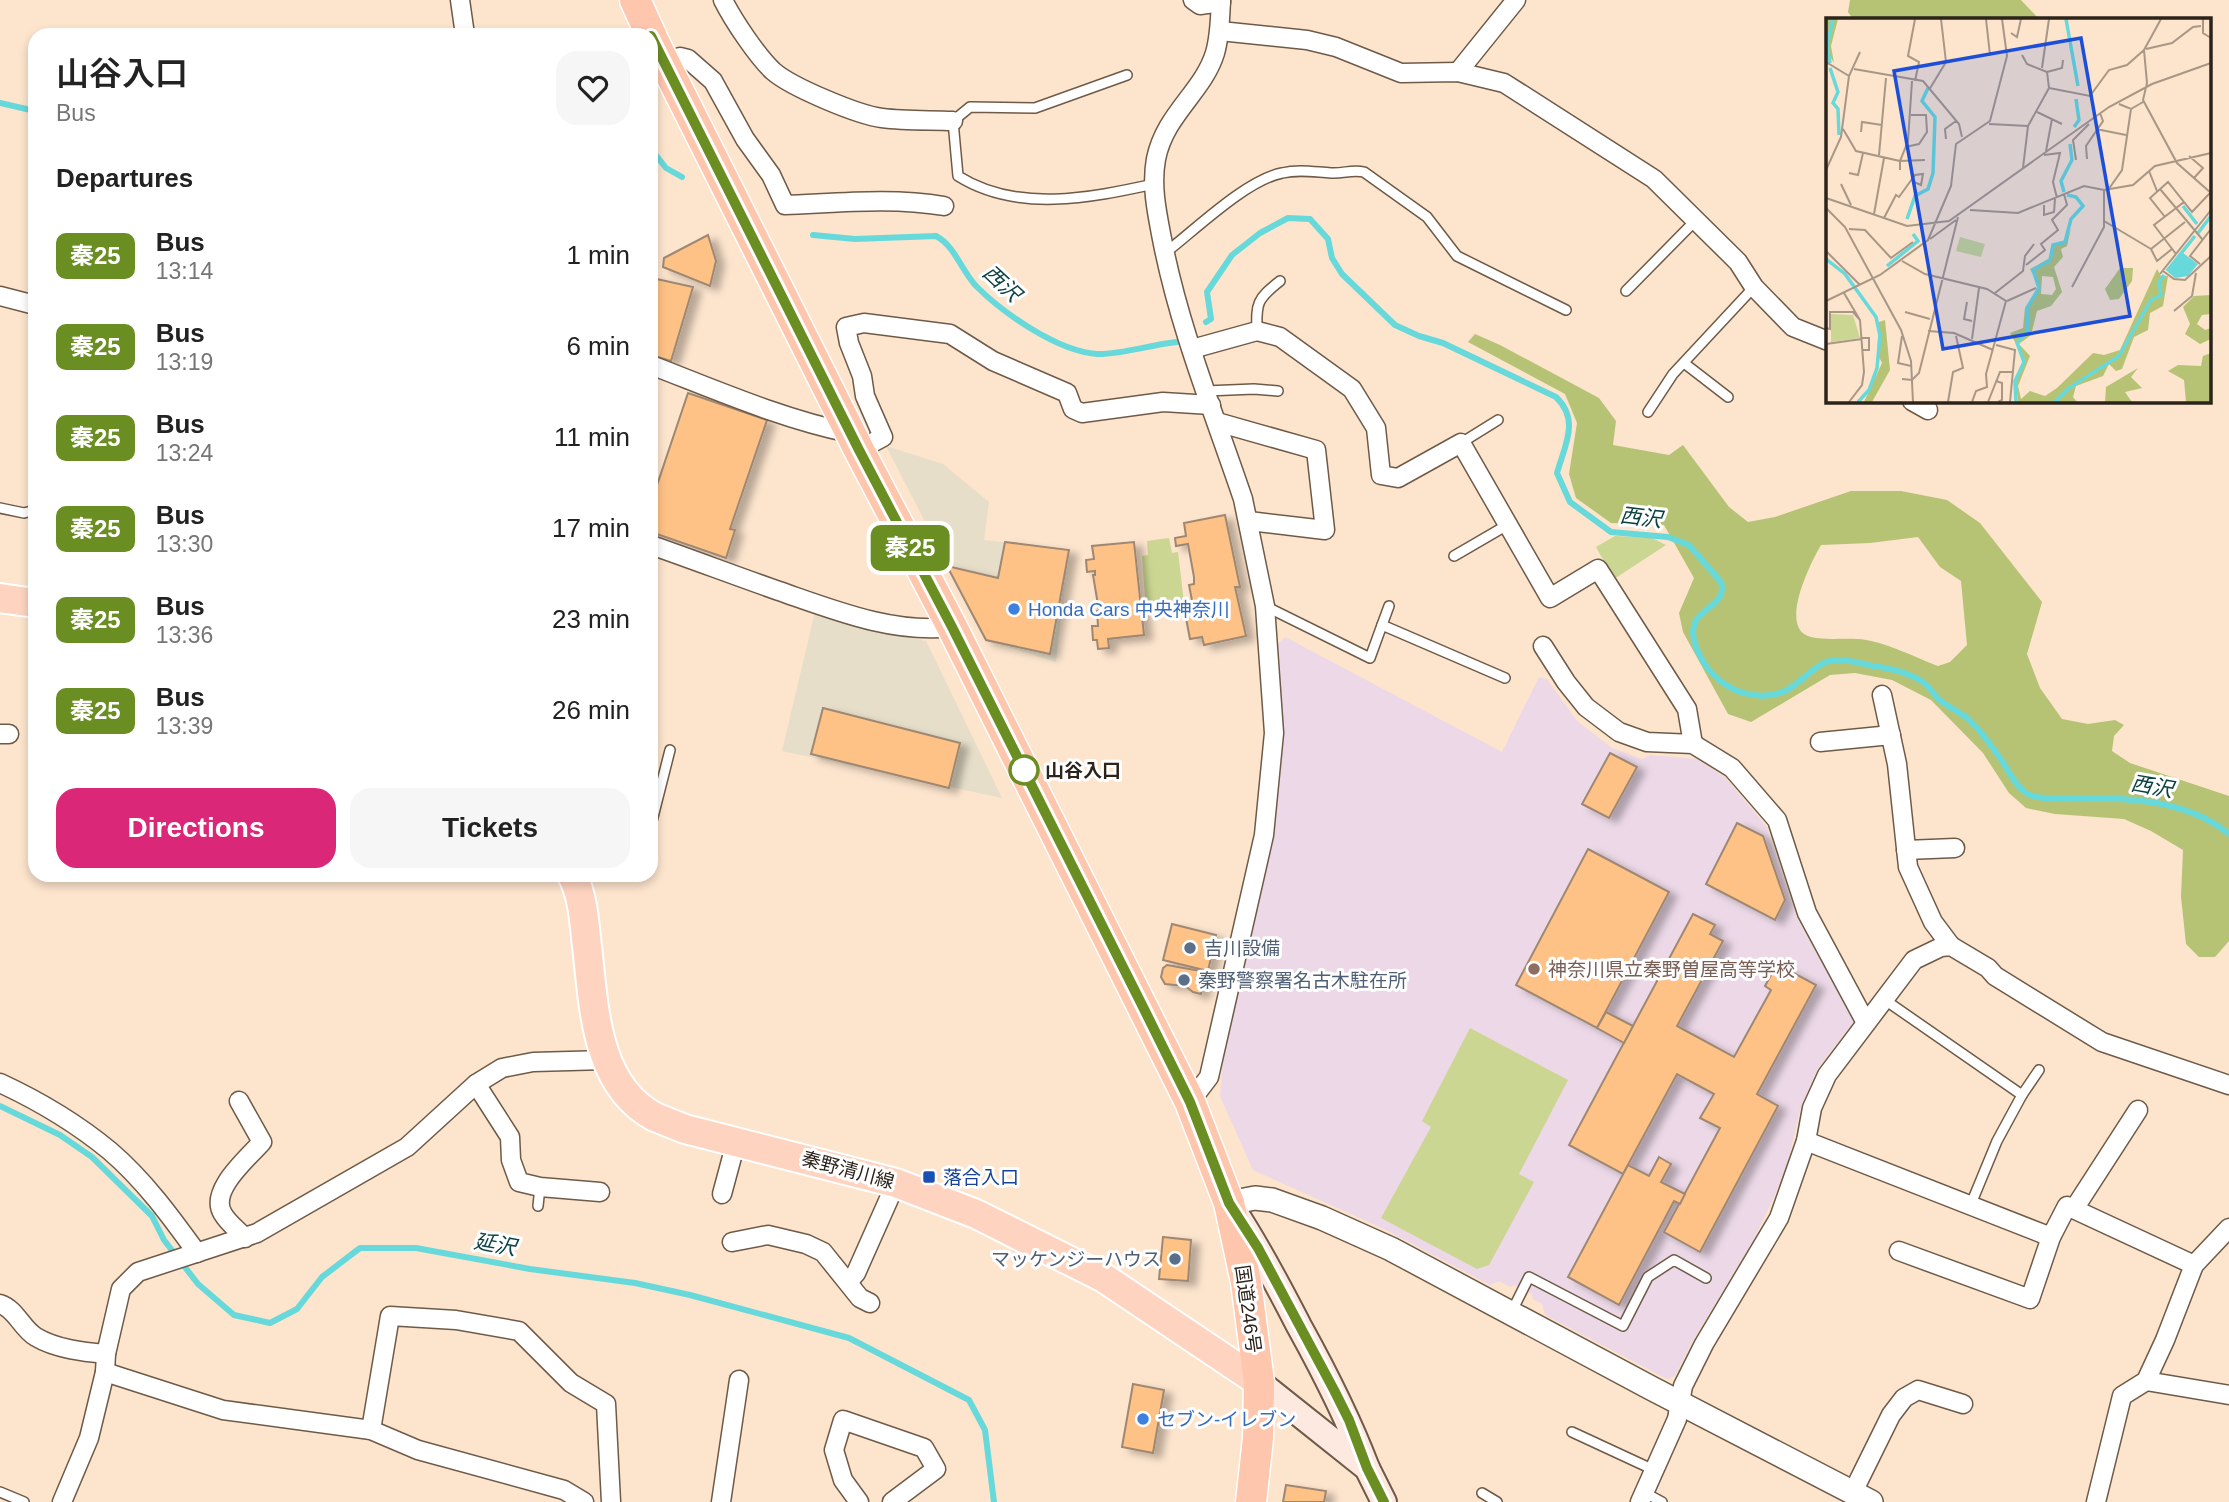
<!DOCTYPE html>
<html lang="en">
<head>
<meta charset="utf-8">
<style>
	body { margin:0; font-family:Helvetica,"Noto Sans JP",sans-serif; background:#f6f6f6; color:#222; height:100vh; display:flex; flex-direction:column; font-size:26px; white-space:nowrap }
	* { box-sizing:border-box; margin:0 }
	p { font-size:23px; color:#767676 }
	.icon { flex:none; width:38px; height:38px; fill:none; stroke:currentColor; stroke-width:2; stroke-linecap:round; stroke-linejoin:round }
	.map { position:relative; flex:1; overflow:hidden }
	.side { position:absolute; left:28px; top:28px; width:630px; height:854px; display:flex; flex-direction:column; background:#fff; border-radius:21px; box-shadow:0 4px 10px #0003 }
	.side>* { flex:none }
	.badge { padding:0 14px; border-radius:10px; font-size:24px; line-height:46px }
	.map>.badge { position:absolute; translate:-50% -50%; box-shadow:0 0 0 4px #fff }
	h2 { padding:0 28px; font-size:26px; line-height:63px }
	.round { display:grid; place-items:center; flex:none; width:74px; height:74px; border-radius:21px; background:#f6f6f6 }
	.summary { display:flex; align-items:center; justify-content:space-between; height:119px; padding:0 28px }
	h1 { font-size:33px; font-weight:600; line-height:52px }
	.cta { display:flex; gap:14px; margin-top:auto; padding:14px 28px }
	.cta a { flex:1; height:80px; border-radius:21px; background:#db2777; color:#fff; font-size:28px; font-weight:600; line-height:80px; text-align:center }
	.cta a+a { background:#f6f6f6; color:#222 }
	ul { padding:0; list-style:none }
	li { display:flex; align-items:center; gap:21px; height:91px; padding:0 28px }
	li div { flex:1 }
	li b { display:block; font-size:26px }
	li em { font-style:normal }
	li .badge { min-width:77px; font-weight:700; text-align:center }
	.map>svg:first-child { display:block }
	.commercial { fill:#e6dec9 }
	.education { fill:#ecd8e7 }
	.green { fill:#cad691 }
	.forest { fill:#b6c375; fill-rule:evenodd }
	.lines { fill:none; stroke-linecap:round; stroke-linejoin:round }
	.stream { stroke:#67d9da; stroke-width:6 }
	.building { fill:#fec286; stroke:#9e8873; stroke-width:2; filter:url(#shadow) }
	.service-casing { stroke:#6e5a47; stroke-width:12 }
	.minor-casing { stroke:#6e5a47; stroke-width:21 }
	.tertiary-casing { stroke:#6e5a47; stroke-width:26 }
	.secondary-casing { stroke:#6e5a47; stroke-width:28 }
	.primary-casing { stroke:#fff; stroke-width:32 }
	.trunk-casing { stroke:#fff; stroke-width:33 }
	.service { stroke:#fff; stroke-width:9 }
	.minor { stroke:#fff; stroke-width:18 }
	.tertiary { stroke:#fff; stroke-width:23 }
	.secondary { stroke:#fee9e0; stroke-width:24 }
	.primary { stroke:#fed4c1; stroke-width:28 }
	.trunk { stroke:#fec6ac; stroke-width:30 }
	.line-casing { stroke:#fff; stroke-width:16 }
	.line { stroke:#6b8e23; stroke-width:10 }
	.shop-dot { fill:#3f7fe0; stroke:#fff; stroke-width:2.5 }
	.stop-dot { fill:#fff; stroke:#6b8e23; stroke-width:3.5 }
	.service-dot { fill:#5c6f8a; stroke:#fff; stroke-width:2.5 }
	.education-dot { fill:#8d6e63; stroke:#fff; stroke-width:2.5 }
	.transit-dot { fill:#1a4fb4; stroke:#fff; stroke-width:2.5 }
	.labels { text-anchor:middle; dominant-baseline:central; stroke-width:6; stroke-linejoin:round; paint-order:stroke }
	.shop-label { font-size:19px; fill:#366cbe; stroke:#fff; text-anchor:start }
	.stop-label { font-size:19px; font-weight:bold; fill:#2c231b; stroke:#fff; text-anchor:start }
	.service-label { font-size:19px; fill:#4e5e75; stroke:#fff; text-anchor:start }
	.education-label { font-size:19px; fill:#785e54; stroke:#fff; text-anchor:start }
	.street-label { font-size:19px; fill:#2c231b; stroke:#fff }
	.transit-label { font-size:19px; fill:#164399; stroke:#fff; text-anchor:start }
	.water-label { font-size:21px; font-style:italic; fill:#0c4242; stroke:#fff }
	.inset-river { fill:none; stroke:#67d9da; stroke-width:3.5 }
	.inset-road { fill:none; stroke:#a99786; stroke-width:2 }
	.view { fill:#1d4ed8; fill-opacity:0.15; stroke:#1d4ed8; stroke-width:3.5 }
	.inset-edge { fill:none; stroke:#2c231b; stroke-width:3.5 }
</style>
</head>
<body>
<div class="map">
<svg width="2229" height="1502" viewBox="0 0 2229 1502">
	<defs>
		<filter id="shadow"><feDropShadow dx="8" dy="4.5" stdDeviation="3.5" flood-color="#0004"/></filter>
	</defs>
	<rect width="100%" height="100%" fill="#fce4cd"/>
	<g class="commercial">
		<path d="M886 446 943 464 989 502 984 540 1069 550 1056 662 986 640Z"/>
		<path d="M815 612 848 623 926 641 1002 798 782 751Z"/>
	</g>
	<path class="education" d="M1285 637 1502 752 1539 677 1547 679 1577 721 1612 748 1642 759 1650 755 1697 759 1725 777 1767 827 1797 918 1855 1020 1818 1068 1801 1106 1788 1161 1774 1197 1753 1241 1691 1344 1675 1376 1667 1379 1545 1315 1542 1304 1533 1299 1532 1294 1514 1285 1510 1287 1499 1281 1490 1285 1384 1229 1253 1170 1220 1096 1224 1048 1275 821 1282 715 1277 645Z"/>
	<g class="green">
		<path d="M1615 536 1652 538 1666 545 1614 579 1596 547Z"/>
		<path d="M1169 538 1172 553 1178 552 1184 603C1175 604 1165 609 1155 605L1153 609 1146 610 1142 556 1148 555 1147 541Z"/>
		<path d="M1470 1028 1568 1080 1519 1174 1534 1182 1489 1265 1477 1269 1381 1218 1431 1127 1422 1121Z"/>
	</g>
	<g class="forest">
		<path d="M1850 0H2021L2039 19H1853L1848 12Z"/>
		<path d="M1475 334 1500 345 1599 398 1616 421 1613 445 1669 455 1683 445 1729 507 1748 522 1775 517 1851 491H1901L1947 500 1980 523 2042 602 2027 654 2040 688 2062 719 2088 724 2115 720 2124 725 2114 736 2112 751 2130 763 2229 796V941L2215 957H2199L2186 944 2181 897 2183 850 2151 831 2124 819 2055 814 2026 808 2009 793 1983 753 1931 700 1892 680 1855 673 1830 675 1751 722 1728 714 1683 632 1679 613 1694 578 1664 525 1611 523 1576 498 1569 474 1577 423 1565 394 1468 342ZM1918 537 1940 567 1961 581 1967 645 1950 662 1938 666C1917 658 1887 643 1866 640 1848 637 1829 641 1811 637 1777 629 1811 562 1821 545L1870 543Z"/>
	</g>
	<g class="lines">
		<g class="stream">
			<path d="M0 103 35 111"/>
			<path d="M651 149 666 168 682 177"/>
			<path d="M813 235 855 239 936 236C955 246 961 270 976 286 1003 313 1057 351 1097 354 1119 355 1154 344 1177 342"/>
			<path d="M1206 322 1211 319 1207 292 1232 255 1260 233 1288 218 1310 219 1328 239 1332 258 1342 274 1395 325 1419 336 1443 343 1556 397C1580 420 1565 445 1557 473L1570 502 1611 532 1668 537 1689 545 1721 582C1727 601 1707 606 1697 619 1685 637 1704 667 1718 679 1736 695 1765 701 1787 690 1800 683 1812 668 1826 662 1840 657 1859 663 1873 666 1889 668 1909 673 1923 682 1930 687 1934 696 1941 701 1950 708 1960 712 1968 719 1980 729 1989 743 1998 755 2007 767 2014 785 2026 793 2039 801 2064 798 2078 798 2131 798 2187 800 2229 834"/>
			<path d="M0 1106 60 1135 92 1157 152 1216 164 1240 198 1284 234 1315 270 1323 297 1309 322 1277 360 1248H416L530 1269 635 1283 690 1295 849 1338 969 1400 985 1430 994 1502"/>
		</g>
	</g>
	<g class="building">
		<path d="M708 235 716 261 710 286 663 267 664 258Z"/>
		<path d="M652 278 693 287 671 361 651 355Z"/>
		<path d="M688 393 767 420 730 529 735 530 726 558 651 532V503Z"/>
		<path d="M1225 515 1240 587H1235L1246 636 1204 645 1202 637 1190 639 1185 613 1194 611 1189 585 1194 584V577L1188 544 1176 546 1175 538 1186 536 1184 523Z"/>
		<path d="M1005 542 1069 550 1050 654 986 640 947 566 998 578Z"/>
		<path d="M1134 542 1144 635 1108 639 1109 648 1098 649 1097 640H1093L1092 626H1098L1097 611H1099L1093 575H1095V571L1087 572 1086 560 1094 559 1092 546Z"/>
		<path d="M823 708 960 743 949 788 811 754Z"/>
		<path d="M1610 753 1637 767 1609 818 1582 804Z"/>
		<path d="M1737 823 1763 836 1785 900 1775 920 1706 884Z"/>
		<path d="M1588 849 1669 892 1597 1028 1516 985Z"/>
		<path d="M1693 914 1715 925 1710 934 1723 941 1677 1026 1734 1057 1771 990 1765 986 1777 964 1816 985 1757 1094 1778 1106 1700 1252 1664 1232 1720 1128 1700 1118 1714 1094 1677 1074 1623 1174 1569 1145Z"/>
		<path d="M1172 924 1216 935 1208 971 1163 960Z"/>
		<path d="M1167 965 1206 972 1201 994 1193 992 1185 986 1165 984 1161 977 1163 968Z"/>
		<path d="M1606 1012 1633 1026 1624 1043 1597 1028Z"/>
		<path d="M1659 1157 1671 1164 1661 1182 1685 1194 1680 1204 1674 1201 1619 1305 1568 1277 1628 1165 1649 1176Z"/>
		<path d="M1163 1237 1191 1240 1188 1281 1159 1279Z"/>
		<path d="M1133 1384 1164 1390 1153 1453 1122 1447Z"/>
		<path d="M1286 1485 1326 1491 1324 1502H1283Z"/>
	</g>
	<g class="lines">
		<g class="service-casing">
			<g id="service">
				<path d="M1127 75 1035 108 970 107 953 121 958 176C1017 213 1090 198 1154 184"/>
				<path d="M1165 253C1195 230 1246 180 1282 173 1299 169 1314 172 1331 173 1343 174 1352 169 1364 172L1427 217 1457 256 1566 310"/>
				<path d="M1626 291 1696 220"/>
				<path d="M1257 331C1256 303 1257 299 1280 281"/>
				<path d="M1684 363 1728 397"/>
				<path d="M1206 391 1254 389 1278 391"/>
				<path d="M1648 412 1673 374 1754 287"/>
				<path d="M1461 443 1498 420"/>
				<path d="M0 508 24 513 35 510"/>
				<path d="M1454 556 1509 524"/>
				<path d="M1265 606 1370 658 1382 625 1505 678"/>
				<path d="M1382 625 1389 606"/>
				<path d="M651 825 670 750"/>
				<path d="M1885 1000 2022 1095 1997 1141 1971 1204"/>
				<path d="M2022 1095 2039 1070"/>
				<path d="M538 1206 540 1187"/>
				<path d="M1512 1311 1529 1277 1623 1326 1648 1277 1674 1260 1706 1278"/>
				<path d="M1572 1432 1654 1470"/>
				<path d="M0 1492 24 1502"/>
				<path d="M1482 1493 1497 1502"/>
				<path d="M1645 1493 1662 1502"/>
			</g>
		</g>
		<g class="minor-casing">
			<g id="minor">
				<path d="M460 0 465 35"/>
				<path d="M723 0C733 20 757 56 773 71 791 87 858 115 882 118 905 121 929 120 953 121"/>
				<path d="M1193 0 1200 5 1221 2"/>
				<path d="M1220 31 1307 40 1336 47 1401 73 1458 72 1504 83 1654 179 1738 262 1754 287 1793 327 1828 341"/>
				<path d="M664 63 680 57 688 59 713 81 745 139 771 175 785 205C837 203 892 197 944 206"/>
				<path d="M1458 72 1516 0"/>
				<path d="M0 296 35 305"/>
				<path d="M1192 349 1257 331 1280 337 1352 389 1376 428 1381 475 1398 478 1461 443 1550 598 1598 569 1687 709 1693 744"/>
				<path d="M651 365C716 390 782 419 850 433"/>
				<path d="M1912 401 1928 410"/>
				<path d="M1217 422 1316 450 1325 530 1249 521"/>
				<path d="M859 450 883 437 865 396 862 376 849 343 846 327 864 323 950 334 993 361 1067 393 1073 409 1082 413 1163 402 1211 405"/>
				<path d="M651 545C694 560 736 576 779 591 834 610 893 634 952 627"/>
				<path d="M1543 646 1566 682 1586 707 1619 732 1647 742 1693 744 1732 768 1777 820 1807 913 1865 1021"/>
				<path d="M1882 695 1897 764 1908 867 1933 922 1951 946"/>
				<path d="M0 734H9"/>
				<path d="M1820 742 1891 735"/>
				<path d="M1906 850 1955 848"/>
				<path d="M0 1083C39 1101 76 1123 110 1151 144 1180 171 1217 197 1253"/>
				<path d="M476 1084 510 1137 511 1160 519 1182 540 1187 600 1192"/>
				<path d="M239 1101 262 1142C248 1158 208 1191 223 1214 228 1223 238 1230 245 1238"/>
				<path d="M1190 1102 1209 1077 1264 835 1274 733 1265 606 1243 499C1214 413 1179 328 1162 239 1157 213 1151 186 1156 159 1165 114 1203 92 1215 53 1220 36 1220 18 1221 0"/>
				<path d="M1806 1141 2051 1237"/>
				<path d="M722 1194 736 1142"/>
				<path d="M2074 1209 2138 1110"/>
				<path d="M732 1242 768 1235 806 1244 823 1252 860 1298 870 1303"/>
				<path d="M1899 1251 2030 1299 2051 1237 2067 1206 2194 1265"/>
				<path d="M848 1282 856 1273 896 1183"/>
				<path d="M0 1304C16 1309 22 1329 36 1337 56 1349 84 1352 106 1354"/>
				<path d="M105 1372 223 1410 371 1430 418 1450 564 1490 584 1502"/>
				<path d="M2146 1381 2229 1395"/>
				<path d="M371 1430 390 1316 456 1320 519 1331 571 1383 606 1404 611 1502"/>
				<path d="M1853 1492 1891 1415 1904 1398 1918 1390 1963 1404"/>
				<path d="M62 1502 89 1438 105 1372 106 1354 121 1289 138 1272 257 1233 407 1147 476 1084 502 1068 533 1062 606 1060"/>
				<path d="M721 1502 739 1380"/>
				<path d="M859 1502 843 1480 834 1450 843 1420 924 1448 936 1469 892 1502"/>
				<path d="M1640 1502 1677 1419 1683 1386 1704 1344 1779 1218 1806 1141 1812 1108 1827 1075 1914 960 1941 947 1951 946 1988 968 1995 976 2102 1042 2229 1085"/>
				<path d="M2096 1502 2122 1396 2146 1381 2165 1340 2194 1265 2229 1228"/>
			</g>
		</g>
		<g class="tertiary-casing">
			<path id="tertiary" d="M1229 1203 1255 1198 1272 1200 1322 1218 1391 1249 1651 1388 1871 1502"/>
		</g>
		<g class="secondary-casing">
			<g id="secondary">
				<path d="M1235 1212C1259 1249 1279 1287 1299 1326 1325 1373 1348 1418 1367 1468"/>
				<path d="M1259 1382 1367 1468 1384 1502"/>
			</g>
		</g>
		<g class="primary-casing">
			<g id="primary">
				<path d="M0 598 35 603"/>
				<path d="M572 875C582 894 584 917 586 938 594 998 592 1084 655 1117 665 1121 675 1125 685 1129L896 1183 976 1214 1104 1278 1259 1382"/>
			</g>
		</g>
		<g class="trunk-casing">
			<g id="trunk">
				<path d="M635 0 651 35"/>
				<path d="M651 36 859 450 952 627 1190 1102 1229 1203 1246 1282 1259 1382 1258 1438 1251 1502"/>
			</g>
		</g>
		<use href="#service" class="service"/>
		<use href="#minor" class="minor"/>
		<use href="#tertiary" class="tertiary"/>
		<use href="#secondary" class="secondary"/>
		<use href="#primary" class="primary"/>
		<use href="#trunk" class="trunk"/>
	</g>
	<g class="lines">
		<g class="line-casing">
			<path id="line" d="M651 36 859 450 952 627 1143 1007 1190 1102 1229 1203 1258 1248 1334 1390 1349 1420 1367 1468 1384 1502"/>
		</g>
		<use href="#line" class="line"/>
	</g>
	<g class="shop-dot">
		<circle cx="1014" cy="609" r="7"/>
		<circle cx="1143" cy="1419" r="7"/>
	</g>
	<circle class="stop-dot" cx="1024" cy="770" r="14"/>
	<g class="service-dot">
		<circle cx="1190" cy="948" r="7"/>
		<circle cx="1184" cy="980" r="7"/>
		<circle cx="1175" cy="1259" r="7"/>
	</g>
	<circle class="education-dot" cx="1534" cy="969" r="7"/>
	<rect class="transit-dot" x="922" y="1170" width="14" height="14" rx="3.5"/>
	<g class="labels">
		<g class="shop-label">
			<text x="1028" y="609">Honda Cars 中央神奈川</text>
			<text x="1157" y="1419">セブン-イレブン</text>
		</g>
		<g class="stop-label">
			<text x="1045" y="770">山谷入口</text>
		</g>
		<g class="service-label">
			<text x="1204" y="948">吉川設備</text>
			<text x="1198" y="980">秦野警察署名古木駐在所</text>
			<text x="1161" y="1259" text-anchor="end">マッケンジーハウス</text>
		</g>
		<g class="education-label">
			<text x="1548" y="969">神奈川県立秦野曽屋高等学校</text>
		</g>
		<g class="street-label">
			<text transform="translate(848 1170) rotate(15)">秦野清川線</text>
			<text transform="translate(1248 1309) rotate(82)">国道246号</text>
		</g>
		<g class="transit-label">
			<text x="943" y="1177">落合入口</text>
		</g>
		<g class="water-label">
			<text transform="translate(1002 283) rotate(43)">西沢</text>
			<text transform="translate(1641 517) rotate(7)">西沢</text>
			<text transform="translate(2152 786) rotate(10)">西沢</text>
			<text transform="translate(495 1244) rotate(10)">延沢</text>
		</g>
	</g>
	<g transform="translate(1826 18)">
		<rect width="385" height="385" fill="#fce4cd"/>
		<path d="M134 219 159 226 155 239 130 233ZM5 296 27 297 34 320 5 324Z" fill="#cad691"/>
		<path d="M0 1H12L5 28 8 45 0 32ZM245 210 241 228 235 231 237 239 228 249 236 274 225 288 211 293 205 317 193 326 204 338 192 368 195 381 204 373 219 378 231 370 267 335 278 337 294 332 331 251 335 258H342L337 288 324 295 322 312 308 319 296 351 290 353 283 346 277 358 250 368 247 379 251 384H192L190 364 199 342 184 315 197 310 199 290 210 276 212 266 204 251 226 239 228 227 240 224ZM216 258 227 259 230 271 226 277 215 276ZM294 250H307L306 263 293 281 284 282 279 271ZM385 277V296L376 297 371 306 379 312 385 310V321L374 326 359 316 364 306 357 289 368 278ZM59 302 64 352 46 384H38L56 345 51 335 53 304ZM385 335V384H360L358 362 342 353 352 347 375 348 377 338ZM312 350 305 359 316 370 299 374 306 384H279L280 369Z" fill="#b6c375" fill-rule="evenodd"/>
		<path d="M357 235 372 246 362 258 349 260 342 254Z" fill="#67d9da"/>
		<path class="inset-river" d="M240 1 252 68M4 45 1 27 7 1M4 50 12 74 7 85 12 91 13 117M248 109 253 102 250 81M238 174 235 163 246 142 244 126M357 188 371 206M81 201 89 178 102 171 107 155 109 99 96 83 102 70M372 215 385 198M0 241 19 256 50 299 54 318 51 350 43 372 32 384M61 248 92 223 87 216M341 253 369 218M190 384 189 363 198 344 191 325 202 313 201 290 213 270 207 252 224 242 227 227 239 224 245 201 257 188 250 179 241 177M229 384 243 370 293 338 325 282 335 277 333 264 338 257"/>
		<path class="inset-road" d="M160 1 164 37M335 1 318 32 321 65 317 82 351 145 385 175M377 1V15L385 20M185 15 191 19 195 1M320 31 346 25 367 9 375 8M196 37 201 46 221 54 223 70 202 108 197 150M0 44 23 58M216 50 223 1M28 51 97 63 133 106 136 119M221 54 236 50 237 42M89 63 93 44 82 38 89 1M223 70 264 78 283 52 301 47 318 32M103 72 120 44 115 1M293 86 305 91 317 84M211 94 236 106M163 106 202 108M17 111 30 133 74 143 82 123 86 63M270 111 300 117M35 114 36 104 56 107M120 121 119 111 130 103M79 129 93 126 101 114 100 97H85M220 133 226 101M53 137 60 60M218 137 234 135 227 164 231 180M363 138 377 150 368 160M261 141 260 128 277 103 274 95M250 142 247 122 263 106M0 152 15 119 23 58 34 34M74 152V143L99 142M323 153 331 173M23 155 32 157 37 135M15 166 25 187M334 171 376 221M282 172 296 152 305 91M0 180 81 208 123 203 283 89 326 66 385 45M218 187V197L228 194 229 181M0 190 19 209 75 312 85 343 87 384M144 192 192 195 258 168 278 172 307 167 329 148 385 135M48 196 58 140M339 199 324 180 342 164 366 194 384 175M58 200 70 177 73 179 89 157 97 156 95 167 88 164M278 203 325 231M23 211 39 212 65 240 87 224M104 221 130 202M346 231 331 243 325 231 359 204M0 233 34 267M350 236 328 207 358 184M76 243 99 256 161 271 180 283 160 356 161 369 150 373 146 384M374 246 364 238 385 211M200 247 219 232 215 226 232 212 226 202 241 187 238 176M337 253 348 261 359 262 385 238M334 256 385 192M246 269 278 209V172M18 275 34 302 38 354 36 367 23 384M169 275 197 253 199 238 208 226M0 283 54 257 102 222 125 168 130 126 164 103 181 38 176 1M181 283 210 270M141 284 138 301 146 303M348 293 366 278 370 255M79 294 104 301M0 310 4 311V294H27L34 302M102 313 128 315 167 332M76 318 72 345 85 348M36 320H43V332H37M146 321 153 270M0 326 36 321M170 327 189 332 184 384M76 361 86 362 93 355 132 199M170 363 176 365V382L172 384M122 384 127 354 137 350 130 318M162 384 174 354H187"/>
		<path class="view" d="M255 20 304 298 117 331 68 53Z"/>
		<rect width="385" height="385" class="inset-edge"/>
	</g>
</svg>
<b class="badge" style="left:910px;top:548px;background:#6b8e23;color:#fff">秦25</b>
<section class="side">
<div class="summary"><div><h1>山谷入口</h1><p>Bus</p></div><a class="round"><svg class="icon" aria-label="heart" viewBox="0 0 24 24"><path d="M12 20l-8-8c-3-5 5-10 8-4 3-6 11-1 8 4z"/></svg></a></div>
<h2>Departures</h2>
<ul>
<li><span class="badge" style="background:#6b8e23;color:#fff">秦25</span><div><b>Bus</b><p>13:14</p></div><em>1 min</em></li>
<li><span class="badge" style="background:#6b8e23;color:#fff">秦25</span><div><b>Bus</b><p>13:19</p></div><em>6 min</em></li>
<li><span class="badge" style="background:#6b8e23;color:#fff">秦25</span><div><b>Bus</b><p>13:24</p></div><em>11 min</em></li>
<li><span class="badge" style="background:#6b8e23;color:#fff">秦25</span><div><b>Bus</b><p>13:30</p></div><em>17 min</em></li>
<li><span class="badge" style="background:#6b8e23;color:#fff">秦25</span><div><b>Bus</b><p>13:36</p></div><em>23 min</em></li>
<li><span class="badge" style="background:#6b8e23;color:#fff">秦25</span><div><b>Bus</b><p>13:39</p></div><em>26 min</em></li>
</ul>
<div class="cta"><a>Directions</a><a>Tickets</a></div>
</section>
</div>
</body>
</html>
